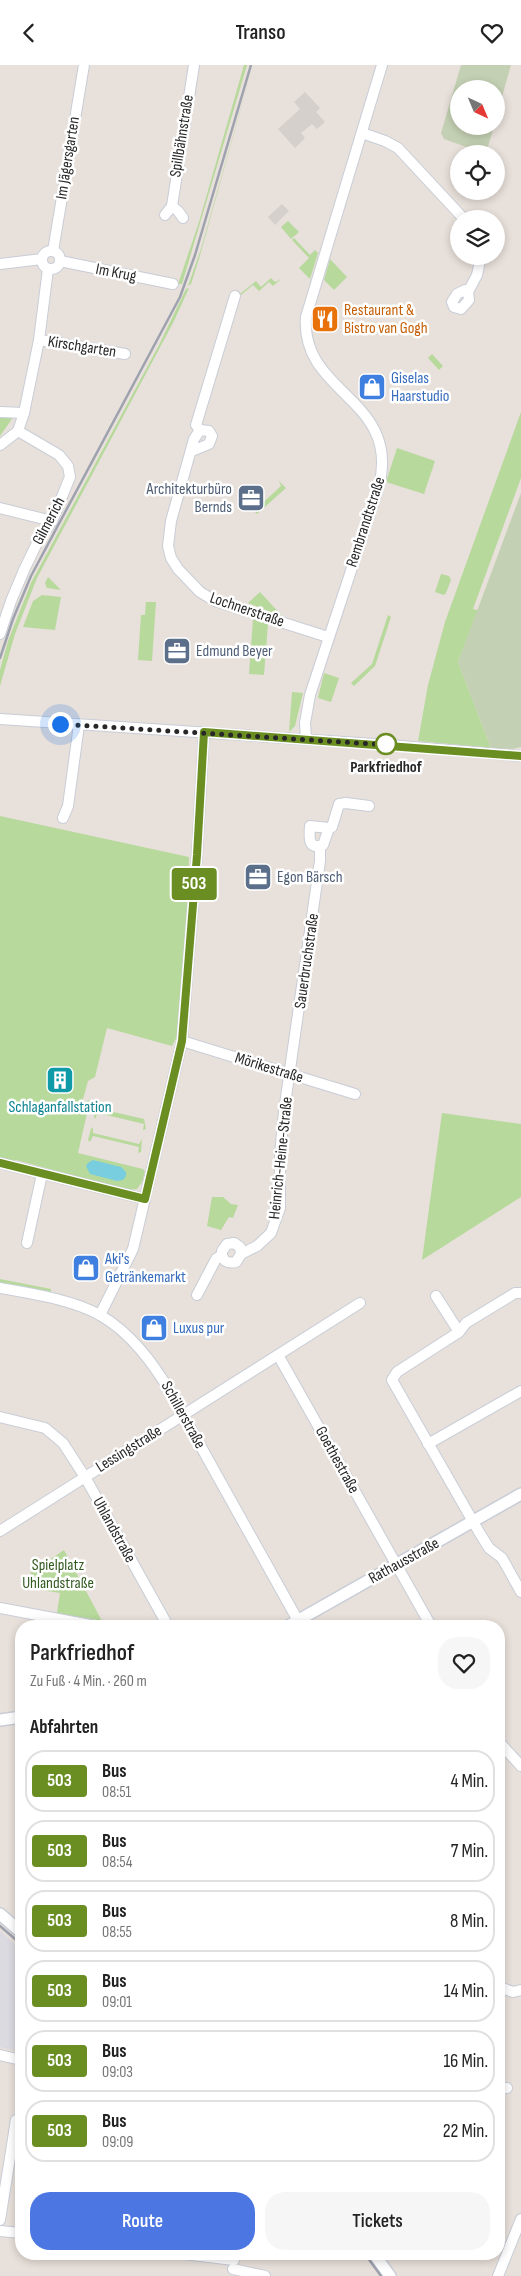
<!DOCTYPE html>
<html lang="de">
<head>
<meta charset="utf-8">
<style>
	body { margin:0; font-family:"Sofia Sans Condensed",sans-serif; background:#f6f6f6; color:#222; height:100vh; display:flex; flex-direction:column; font-size:19px; white-space:nowrap }
	* { box-sizing:border-box; margin:0 }
	p { font-size:16px; color:#767676 }
	.icon { flex:none; width:28px; height:28px; fill:none; stroke:currentColor; stroke-width:2; stroke-linecap:round; stroke-linejoin:round }
	.map { position:relative; flex:1; overflow:hidden }
	.panel { position:absolute; left:15px; top:1555px; width:490px; height:640px; display:flex; flex-direction:column; background:#fff; border-radius:20px; box-shadow:0 2px 8px #0003 }
	.panel>* { flex:none }
	.badge { padding:0 10px; border-radius:4px; font-size:18px; line-height:32px }
	.needle { width:32px; rotate:136deg }
	.controls { position:absolute; left:450px; top:15px; display:grid; gap:10px }
	.controls a { display:grid; place-items:center; width:55px; height:55px; border-radius:50%; background:#fff; box-shadow:0 2px 8px #0003; font-size:25px }
	.you { position:absolute; width:25px; height:25px; margin:-12px; border:4px solid #fff; border-radius:50%; background:#1a73e8; box-shadow:0 0 0 8px #1a73e833 }
	.map>.badge { position:absolute; translate:-50% -50%; box-shadow:0 0 0 2px #fff }
	h2 { padding:0 15px; font-size:19px; line-height:45px }
	.round { display:grid; place-items:center; flex:none; width:52px; height:52px; border-radius:20px; background:#f6f6f6 }
	.head { display:flex; align-items:center; justify-content:space-between; height:85px; padding:0 15px }
	h1 { font-size:24px; font-weight:600; line-height:38px }
	.button { display:flex; gap:10px; margin-top:auto; padding:10px 15px }
	.button a { flex:1; height:58px; border-radius:20px; background:#4c77e3; color:#fff; font-size:20px; font-weight:600; line-height:58px; text-align:center }
	.button a+a { background:#f6f6f6; color:#222 }
	ul { padding:0; list-style:none }
	li { display:flex; align-items:center; gap:15px; height:62px; margin:0 10px 8px; padding:0 5px; border:2px solid #e0e0e0; border-radius:20px }
	li div { flex:1 }
	li b { display:block; font-size:19px }
	li em { font-style:normal }
	li .badge { min-width:55px; font-weight:700; text-align:center }
	header { display:flex; justify-content:space-between; align-items:center; height:65px; padding:0 15px; background:#fff; font-size:22px; font-weight:600 }
	.map>svg:first-child { display:block }
	.industrial { fill:#dbdae1 }
	.green { fill:#b7d99c }
	.cemetery { fill:#c4d0b3 }
	.plaza { fill:#d5d0cc }
	.water { fill:#78cedf }
	.lines { fill:none; stroke-linecap:round; stroke-linejoin:round }
	.minor-casing { stroke:#c8cdd7; stroke-width:12 }
	.tertiary-casing { stroke:#c8cdd7; stroke-width:14 }
	.minor { stroke:#fff; stroke-width:10 }
	.tertiary { stroke:#fff; stroke-width:11 }
	.rail { stroke:#9ea2af; stroke-width:2.5 }
	.line-casing { stroke:#fff; stroke-width:11 }
	.line { stroke:#6b8e23; stroke-width:8 }
	.walk { stroke:#272727; stroke-width:5; stroke-dasharray:0 9 }
	.stop-dot { fill:#fff; stroke:#6b8e23; stroke-width:2.5 }
	.labels { text-anchor:middle; dominant-baseline:central; stroke-width:5; stroke-linejoin:round; paint-order:stroke }
	.street-label { font-size:16px; fill:#272727; stroke:#fff }
	.food-label { font-size:16px; fill:#c56008; stroke:#fff; text-anchor:start }
	.shop-label { font-size:16px; fill:#366cbe; stroke:#fff; text-anchor:start }
	.service-label { font-size:16px; fill:#4e5e75; stroke:#fff; text-anchor:start }
	.stop-label { font-size:16px; font-weight:bold; fill:#272727; stroke:#fff }
	.culture-label { font-size:16px; fill:#0d838f; stroke:#fff }
	.park-label { font-size:16px; fill:#325a21; stroke:#fff }
</style>
</head>
<body>
<header><svg class="icon" aria-label="back" viewBox="0 0 24 24"><path d="M15 5l-7 7 7 7"/></svg>Transo<svg class="icon" aria-label="heart" viewBox="0 0 24 24"><path d="M12 20l-8-8c-3-5 5-10 8-4 3-6 11-1 8 4z"/></svg></header>
<div class="map">
<svg width="521" height="2211" viewBox="0 0 521 2211">
	<rect width="100%" height="100%" fill="#e8e0da"/>
	<path class="industrial" d="M0 1866 21 1885V1987L0 1982Z"/>
	<g class="green">
		<path d="M244 0H247L182 219H179L177 222 199 157Z"/>
		<path d="M253 0 199 194 191 219 188 221 201 184Z"/>
		<path d="M288 156 299 167 291 174 281 162Z"/>
		<path d="M294 173 310 190 315 185 318 188 310 214 299 203 309 193 292 175Z"/>
		<path d="M330 194 347 212 334 225 324 215Z"/>
		<path d="M271 213 275 217 281 214 273 221 269 217 259 226 253 220 241 230 240 229 256 216 261 222Z"/>
		<path d="M189 223 174 256 37 513 15 569 0 621V605L8 576 31 518 159 280 186 224Z"/>
		<path d="M432 289 443 301 439 305 428 293Z"/>
		<path d="M521 347V413L473 544 478 545 458 597 491 683 418 676 428 620 445 557Z"/>
		<path d="M0 350 14 351 0 371Z"/>
		<path d="M397 383 435 396 424 429 386 417Z"/>
		<path d="M279 416 286 423 257 449 254 446 281 421Z"/>
		<path d="M441 509 449 511 451 515 446 528 444 530 435 527Z"/>
		<path d="M48 512 61 525 47 523 45 518Z"/>
		<path d="M260 527 283 552 248 538Z"/>
		<path d="M42 530 61 532 55 565 23 562 33 536Z"/>
		<path d="M146 537H156L152 596 138 595 141 550H145Z"/>
		<path d="M388 550 391 552 375 601 354 621 351 618 372 599Z"/>
		<path d="M253 554 268 558 264 610 249 609Z"/>
		<path d="M324 608 339 613 331 637 318 633Z"/>
		<path d="M292 627 303 628 295 661 289 667Z"/>
		<path d="M0 751 189 792 188 841 179 968 172 981 107 963 95 1012 88 1016 82 1038 90 1035 78 1088 143 1104 145 1107 142 1117 137 1124 128 1125 16 1095 14 1096 0 1093Z"/>
		<path d="M96 1043 144 1054 146 1064 143 1065 144 1059 98 1048 95 1054 94 1052Z"/>
		<path d="M442 1048 521 1059V1132L422 1195Z"/>
		<path d="M93 1062V1068L139 1079 142 1074 141 1087 138 1088 139 1082 93 1071 90 1077 88 1075 91 1064Z"/>
		<path d="M212 1132H223L231 1139 238 1140 233 1153 229 1152 221 1165 207 1161Z"/>
		<path d="M0 1214 51 1224V1229L0 1219Z"/>
		<path d="M64 1485 102 1556 57 1548 60 1528 41 1525 30 1508Z"/>
	</g>
	<g class="cemetery">
		<path d="M461 0H511L496 53V24H459V61H494L486 89 444 74 441 68Z"/>
		<path d="M521 428V682L512 684 491 683 458 597Z"/>
	</g>
	<g class="plaza">
		<path d="M305 27 320 43 316 47 325 57 317 64 312 59 301 68 305 73 295 83 278 64 300 44 294 37Z"/>
		<path d="M282 139 289 146 275 160 268 152Z"/>
	</g>
	<path class="water" d="M93 1095 121 1102 126 1107V1111L123 1115 117 1116 90 1109 86 1101 88 1098Z"/>
	<g class="lines">
		<g class="minor-casing">
			<g id="minor">
				<path d="M362 68 385 76 398 83 464 154"/>
				<path d="M172 141 194 0"/>
				<path d="M165 150 172 141 178 146 183 153"/>
				<circle cx="51" cy="195" r="9"/>
				<path d="M53 186 84 0"/>
				<path d="M60 196 173 219"/>
				<path d="M0 199 42 194"/>
				<path d="M468 227 465 225 457 229 452 237 454 242 461 244 469 235 468 227 477 210 481 191"/>
				<path d="M39 275 125 289"/>
				<path d="M0 347 24 348"/>
				<path d="M200 365 196 360 235 231"/>
				<path d="M0 380 18 366 24 348 39 275 48 204"/>
				<path d="M192 386 209 379 212 371 209 366 200 365 194 374 171 456 168 481 171 493 178 504 200 527 215 536 328 572"/>
				<path d="M0 443 52 456"/>
				<path d="M0 569 11 536 24 505 38 476 52 456 70 412 68 401 59 390 18 366"/>
				<path d="M0 654 389 680 521 691"/>
				<path d="M306 674 305 658 310 630 379 421C401 333 300 329 306 252L382 0"/>
				<path d="M63 753 68 741 79 660"/>
				<path d="M329 763 323 780C308 785 309 773 310 761L329 763 332 762 339 739 346 738 369 741"/>
				<path d="M182 976 355 1029"/>
				<path d="M0 1098 145 1134"/>
				<path d="M27 1178 42 1109"/>
				<path d="M241 1189 240 1182 234 1178 227 1179 222 1186C221 1195 227 1199 236 1197L241 1189 257 1181 271 1168 280 1143V1090L284 1046 320 796V782"/>
				<path d="M0 1223C33 1229 70 1234 100 1250 131 1268 153 1298 171 1328L301 1561"/>
				<path d="M521 1228H515L466 1258 459 1267 397 1307 392 1315 479 1467 489 1483 502 1493 521 1527"/>
				<path d="M197 1230 216 1194 222 1190"/>
				<path d="M436 1231 459 1267"/>
				<path d="M100 1250 133 1184 182 976 197 790 204 667"/>
				<path d="M278 1290 431 1561"/>
				<path d="M0 1352 45 1363 63 1378 85 1412 168 1561"/>
				<path d="M428 1379 521 1326"/>
				<path d="M0 1466 360 1238"/>
				<path d="M0 1543 95 1561"/>
				<path d="M499 1677 521 1701"/>
				<path d="M499 1922 513 1927 521 1925"/>
				<path d="M0 1990 21 1995"/>
				<path d="M499 2023H507"/>
				<path d="M0 2155 16 2055"/>
				<path d="M0 2166 21 2168"/>
				<path d="M184 2189 234 2195"/>
				<path d="M233 2204 265 2211"/>
				<path d="M498 2211 521 2154"/>
			</g>
		</g>
		<g class="tertiary-casing">
			<g id="tertiary">
				<path d="M288 1561 521 1429"/>
				<path d="M0 1655 21 1652"/>
				<path d="M0 1849 21 1867"/>
				<path d="M374 2189 390 2211"/>
			</g>
		</g>
		<use href="#minor" class="minor"/>
		<use href="#tertiary" class="tertiary"/>
		<g class="rail">
			<path d="M0 593 13 554 31 511 180 232 195 190 251 0"/>
			<path d="M0 1861 21 1879"/>
			<path d="M365 2189 381 2211"/>
		</g>
	</g>
	<g class="lines">
		<g class="line-casing">
			<path id="line" d="M0 1098 145 1134 182 976 197 790 204 667 521 691"/>
		</g>
		<use href="#line" class="line"/>
		<path class="walk" d="M60 659 389 680 386 679"/>
	</g>
	<defs>
		<g id="restaurant-square" transform="scale(1.4375)"><rect x="-9" y="-9" width="18" height="18" rx="4" fill="#e8710a" stroke="#fff"/><path d="M-5-6h1v4h1v-4h1v4h1v-4h1v5L-1.5 .5V6h-2V.5L-5-1ZM5-6V6H3V1.5H1.5Q1.5-4 5-6Z" fill="#fff"/></g>
		<g id="shop-square" transform="scale(1.4375)"><rect x="-9" y="-9" width="18" height="18" rx="4" fill="#3f7fe0" stroke="#fff"/><path d="M-5-2.5h2.3a2.7 3.5 0 0 1 5.4 0H5L5.5 6h-11ZM-1.5-2.5h3a1.5 2.3 0 0 0-3 0Z" fill="#fff"/></g>
		<g id="office-square" transform="scale(1.4375)"><rect x="-9" y="-9" width="18" height="18" rx="4" fill="#5c6f8a" stroke="#fff"/><path d="M-6-3h4V-5.5h4V-3h4V5H-6ZM-1-4.5V-3h2v-1.5ZM-6 0V1H6V0Z" fill="#fff"/></g>
		<g id="building-square" transform="scale(1.4375)"><rect x="-9" y="-9" width="18" height="18" rx="4" fill="#0f9aa8" stroke="#fff"/><path d="M-4-6H4V6H1V3H-1V6H-4ZM-2.5-4.3h1.7v1.8h-1.7ZM.8-4.3h1.7v1.8H.8ZM-2.5-1h1.7V.8h-1.7ZM.8-1h1.7V.8H.8Z" fill="#fff"/></g>
	</defs>
	<g fill-rule="evenodd">
		<use href="#restaurant-square" x="325" y="254"/>
		<use href="#shop-square" x="372" y="322"/>
		<use href="#office-square" x="251" y="433"/>
		<use href="#office-square" x="177" y="586"/>
		<use href="#office-square" x="258" y="812"/>
		<use href="#building-square" x="60" y="1015"/>
		<use href="#shop-square" x="86" y="1203"/>
		<use href="#shop-square" x="154" y="1263"/>
	</g>
	<circle class="stop-dot" cx="386" cy="679" r="10"/>
	<g class="labels">
		<g class="street-label">
			<text transform="translate(182 71) rotate(-81)">Spillbähnstraße</text>
			<text transform="translate(68 93) rotate(-81)">Im Jägersgarten</text>
			<text transform="translate(116 208) rotate(11)">Im Krug</text>
			<text transform="translate(82 282) rotate(9)">Kirschgarten</text>
			<text transform="translate(49 456) rotate(-62)">Gilmerich</text>
			<text transform="translate(366 457) rotate(-72)">Rembrandtstraße</text>
			<text transform="translate(247 545) rotate(19)">Lochnerstraße</text>
			<text transform="translate(307 896) rotate(-82)">Sauerbruchstraße</text>
			<text transform="translate(269 1003) rotate(17)">Mörikestraße</text>
			<text transform="translate(281 1093) rotate(-84)">Heinrich-Heine-Straße</text>
			<text transform="translate(183 1350) rotate(61)">Schillerstraße</text>
			<text transform="translate(129 1384) rotate(-32)">Lessingstraße</text>
			<text transform="translate(337 1395) rotate(61)">Goethestraße</text>
			<text transform="translate(114 1465) rotate(61)">Uhlandstraße</text>
			<text transform="translate(404 1496) rotate(-29)">Rathausstraße</text>
		</g>
		<g class="food-label">
			<text x="344" y="245">Restaurant &amp;<tspan x="344" dy="18">Bistro van Gogh</tspan></text>
		</g>
		<g class="shop-label">
			<text x="391" y="313">Giselas<tspan x="391" dy="18">Haarstudio</tspan></text>
			<text x="105" y="1194">Aki's<tspan x="105" dy="18">Getränkemarkt</tspan></text>
			<text x="173" y="1263">Luxus pur</text>
		</g>
		<g class="service-label">
			<text x="232" y="424" text-anchor="end">Architekturbüro<tspan x="232" dy="18">Bernds</tspan></text>
			<text x="196" y="586">Edmund Beyer</text>
			<text x="277" y="812">Egon Bärsch</text>
		</g>
		<g class="stop-label">
			<text x="386" y="702">Parkfriedhof</text>
		</g>
		<g class="culture-label">
			<text x="60" y="1042">Schlaganfallstation</text>
		</g>
		<g class="park-label">
			<text x="58" y="1500">Spielplatz<tspan x="58" dy="18">Uhlandstraße</tspan></text>
		</g>
	</g>
</svg>
<div class="controls">
<a><svg class="needle" viewBox="-14 -14 28 28"><path d="M0-13l5 13h-10z" fill="#e53935"/><path d="M0 13l5-13h-10z" fill="#767676"/></svg></a>
<a><svg class="icon" aria-label="locate" viewBox="0 0 24 24"><circle cx="12" cy="12" r="6"/><path d="M12 2v4M12 18v4M2 12h4M18 12h4"/></svg></a>
<a><svg class="icon" aria-label="layers" viewBox="0 0 24 24"><path d="M12 4l9 5-9 5-9-5zM3 14l9 5 9-5"/></svg></a>
</div>
<div class="you" style="left:60px;top:659px"></div>
<b class="badge" style="left:194px;top:819px;background:#6b8e23;color:#fff">503</b>
<section class="panel">
<div class="head"><div><h1>Parkfriedhof</h1><p>Zu Fuß · 4 Min. · 260 m</p></div><a class="round"><svg class="icon" aria-label="heart" viewBox="0 0 24 24"><path d="M12 20l-8-8c-3-5 5-10 8-4 3-6 11-1 8 4z"/></svg></a></div>
<h2>Abfahrten</h2>
<ul>
<li><span class="badge" style="background:#6b8e23;color:#fff">503</span><div><b>Bus</b><p>08:51</p></div><em>4 Min.</em></li>
<li><span class="badge" style="background:#6b8e23;color:#fff">503</span><div><b>Bus</b><p>08:54</p></div><em>7 Min.</em></li>
<li><span class="badge" style="background:#6b8e23;color:#fff">503</span><div><b>Bus</b><p>08:55</p></div><em>8 Min.</em></li>
<li><span class="badge" style="background:#6b8e23;color:#fff">503</span><div><b>Bus</b><p>09:01</p></div><em>14 Min.</em></li>
<li><span class="badge" style="background:#6b8e23;color:#fff">503</span><div><b>Bus</b><p>09:03</p></div><em>16 Min.</em></li>
<li><span class="badge" style="background:#6b8e23;color:#fff">503</span><div><b>Bus</b><p>09:09</p></div><em>22 Min.</em></li>
</ul>
<div class="button"><a>Route</a><a>Tickets</a></div>
</section>
</div>
</body>
</html>
